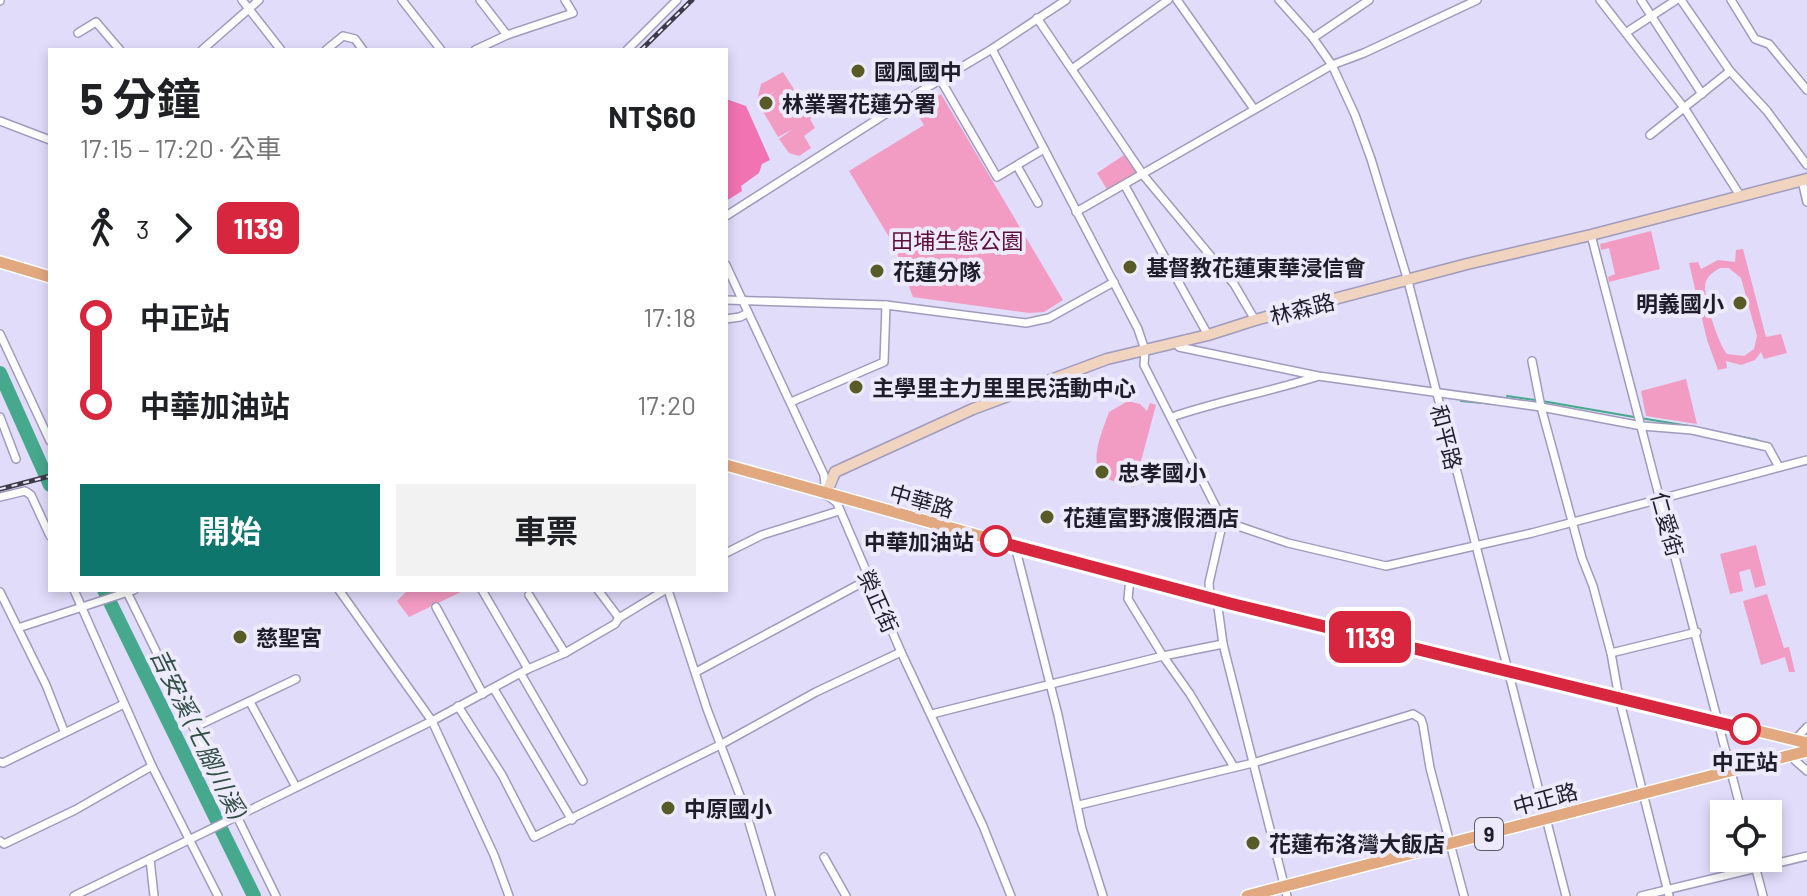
<!DOCTYPE html>
<html lang="zh-TW">
<head>
<meta charset="utf-8">
<style>
	body { margin:0; font-family:Barlow,"Noto Sans TC",sans-serif; background:#f2f2f2; color:#202124; height:100vh; display:flex; flex-direction:column; font-size:30px; white-space:nowrap }
	* { box-sizing:border-box; margin:0 }
	p { font-size:26px; color:#757577 }
	.icon { flex:none; width:44px; height:44px; fill:none; stroke:currentColor; stroke-width:2; stroke-linecap:round; stroke-linejoin:round }
	.map { position:relative; flex:1; overflow:hidden }
	.panel { position:absolute; left:48px; top:48px; width:680px; height:544px; display:flex; flex-direction:column; background:#fff; border-radius:0px; box-shadow:0 4px 12px #0003 }
	.panel>* { flex:none }
	.badge { padding:0 16px; border-radius:12px; font-size:28px; line-height:52px }
	.buttons { position:absolute; left:1710px; top:800px; display:grid; gap:16px }
	.buttons a { display:grid; place-items:center; width:72px; height:72px; border-radius:0px; background:#fff; box-shadow:0 4px 12px #0003; font-size:40px }
	.map>.badge { position:absolute; translate:-50% -50%; box-shadow:0 0 0 4px #fff }
	.legs { display:flex; align-items:center; gap:12px; height:88px; padding:0 32px; font-size:26px }
	.legs p { margin-inline-start:auto }
	.headline { display:flex; align-items:center; justify-content:space-between; height:136px; padding:0 32px }
	h1 { font-size:44px; font-weight:700; line-height:60px }
	.cta { display:flex; gap:16px; margin-top:auto; padding:16px 32px }
	.cta a { flex:1; height:92px; border-radius:0px; background:#0f766e; color:#fff; font-size:32px; font-weight:700; line-height:92px; text-align:center }
	.cta a+a { background:#f2f2f2; color:#202124 }
	ul { padding:0 32px; list-style:none }
	li { display:flex; align-items:center; gap:28px; height:88px; font-size:30px }
	li i { display:grid; place-items:center; width:12px; height:100%; margin:0 10px; background:currentColor }
	li i::after { content:''; width:20px; height:20px; margin:-10px; border:6px solid; border-radius:50%; background:#fff }
	li p { margin-inline-start:auto }
	li:first-child i { background:linear-gradient(#0000 50%,currentColor 0) }
	li:last-child i { background:linear-gradient(currentColor 50%,#0000 0) }
	.map>svg:first-child { display:block }
	.green { fill:#f39cc3; fill-rule:evenodd }
	.forest { fill:#f273b2 }
	.lines { fill:none; stroke-linecap:round; stroke-linejoin:round }
	.stream { stroke:#46a88c; stroke-width:2 }
	.river { stroke:#46a88c; stroke-width:14 }
	.street-casing { stroke:#a09bbe; stroke-width:10 }
	.secondary-casing { stroke:#a09bbe; stroke-width:13 }
	.primary-casing { stroke:#fff; stroke-width:14 }
	.street { stroke:#fff; stroke-width:7 }
	.secondary { stroke:#f0d4bf; stroke-width:10 }
	.primary { stroke:#e2a880; stroke-width:11 }
	.rail-casing { stroke:#3d3a4a; stroke-width:5 }
	.rail { stroke:#edebfb; stroke-width:2; stroke-dasharray:6; stroke-linecap:butt }
	.line-1-casing { stroke:#fff; stroke-width:18 }
	.line-1 { stroke:#d7263d; stroke-width:12 }
	.poi-dot { fill:#585a28; stroke:#edebfb; stroke-width:3 }
	.stop-1-dot { fill:#fff; stroke:#d7263d; stroke-width:4 }
	.labels { text-anchor:middle; dominant-baseline:central; stroke-width:8; stroke-linejoin:round; paint-order:stroke }
	.shield { fill:#edebfb; stroke:#5e5b69; stroke-width:2 }
	.shield-label { font-size:20px; font-weight:bold; fill:#201d2b }
	.poi-label { font-size:22px; font-weight:bold; fill:#201d2b; stroke:#edebfb; text-anchor:start }
	.park-label { font-size:22px; fill:#5d0d3b; stroke:#edebfb }
	.street-label { font-size:22px; fill:#201d2b; stroke:#edebfb }
	.stop-label { font-size:22px; font-weight:bold; fill:#201d2b; stroke:#edebfb; text-anchor:end }
	.water-label { font-size:24px; font-style:italic; fill:#304e44; stroke:#edebfb }
</style>
</head>
<body>
<div class="map">
<svg width="1807" height="896" viewBox="0 0 1807 896">
	<rect width="100%" height="100%" fill="#e0dcfa"/>
	<g class="green">
		<path d="M783 72 812 118 810 119 815 128 804 136 811 148 799 156 789 153 779 139 793 129 778 137 758 103 776 91 757 101 761 84Z"/>
		<path d="M941 94 1063 300 1044 312 1029 313 913 297 894 245 849 171 924 125 914 109Z"/>
		<path d="M1124 155 1136 172 1108 191 1097 173Z"/>
		<path d="M1651 231 1660 269 1609 282 1608 277 1615 274 1609 248 1601 250 1600 244Z"/>
		<path d="M1743 249 1766 337 1781 334 1787 353 1764 359 1761 352 1755 360 1741 365 1726 361 1727 368 1718 370 1707 340 1689 263 1698 262 1701 269 1718 260 1735 262 1736 250ZM1720 268H1729L1741 278 1757 336 1754 349 1744 356 1727 354C1718 344 1705 301 1705 287 1705 277 1713 272 1720 268Z"/>
		<path d="M1686 379 1697 424 1646 416 1641 391Z"/>
		<path d="M1128 401 1140 404 1147 411 1150 403 1156 405 1134 487 1129 486 1131 478C1124 482 1121 483 1113 481 1083 471 1102 433 1109 412Z"/>
		<path d="M1756 545 1766 585 1755 588 1750 569 1739 572 1743 591 1730 594 1720 554Z"/>
		<path d="M408 590H465L409 617 397 601Z"/>
		<path d="M1767 594 1784 648 1789 647 1795 672H1789L1785 657 1761 665 1743 601Z"/>
	</g>
	<path class="forest" d="M726 99 746 106 770 160 762 164 759 173 741 186 742 191 726 201Z"/>
	<g class="lines">
		<g class="stream">
			<path d="M1507 396 1535 400"/>
			<path d="M1461 401 1494 404"/>
			<path d="M1542 401 1634 417"/>
			<path d="M1640 418 1689 426"/>
			<path d="M1703 429 1757 440"/>
		</g>
		<g class="river">
			<path d="M0 373 50 485"/>
			<path d="M104 590 254 896"/>
		</g>
		<g class="street-casing">
			<g id="street">
				<path d="M242 0 281 50"/>
				<path d="M402 0 441 50"/>
				<path d="M480 0 507 35"/>
				<path d="M1177 0 1254 109"/>
				<path d="M1279 0 1313 38 1332 65 1355 115 1371 159 1408 281 1566 896"/>
				<path d="M1600 0 1685 109 1741 197"/>
				<path d="M1641 0 1702 94"/>
				<path d="M1681 0 1730 71 1767 111 1807 165"/>
				<path d="M1731 0 1755 39 1769 44 1807 90"/>
				<path d="M0 1V0"/>
				<path d="M1037 18 1144 176 1234 284 1255 320"/>
				<path d="M1627 32 1676 0"/>
				<path d="M78 33 96 22 120 50"/>
				<path d="M1313 38 1369 0"/>
				<path d="M992 49 1138 329 1145 350 1144 365 1223 521 1209 583 1210 598"/>
				<path d="M202 50 259 0"/>
				<path d="M326 50 343 36 355 39 363 50"/>
				<path d="M475 50 507 35 573 13 565 0"/>
				<path d="M627 50 677 0"/>
				<path d="M1072 69 1168 0"/>
				<path d="M940 79 997 177 1044 149"/>
				<path d="M0 121 50 140"/>
				<path d="M1650 135 1730 71"/>
				<path d="M1017 166 1038 203"/>
				<path d="M1802 181 1807 202"/>
				<path d="M1125 186 1208 335"/>
				<path d="M1076 212 1332 65 1364 53 1477 0"/>
				<path d="M726 216 923 90 992 49 1066 0"/>
				<path d="M1591 235 1742 814"/>
				<path d="M726 265 824 475 826 494 837 503 901 652 983 826 1011 896"/>
				<path d="M726 300 886 305 1026 323 1049 318 1114 282"/>
				<path d="M726 319 740 317 748 313"/>
				<path d="M0 334 50 441"/>
				<path d="M1176 342 1179 347 1318 376 1541 407 1642 426 1692 430 1768 447 1779 467"/>
				<path d="M1532 361 1541 407 1582 558 1593 586 1611 653 1619 698 1669 896"/>
				<path d="M791 402 884 362 886 305"/>
				<path d="M0 417 16 459"/>
				<path d="M1172 417C1219 401 1268 392 1316 377"/>
				<path d="M0 497 25 491 31 495 50 536"/>
				<path d="M1223 521 1288 543 1386 566 1532 533 1807 460"/>
				<path d="M1015 546 1058 715 1082 829 1103 896"/>
				<path d="M726 553 762 535 839 511"/>
				<path d="M1130 578 1128 599 1163 656 1190 694 1234 767"/>
				<path d="M74 590 152 766 218 896"/>
				<path d="M126 590 276 896"/>
				<path d="M339 590 432 721 494 855 509 896"/>
				<path d="M482 590 528 669"/>
				<path d="M598 590 619 618"/>
				<path d="M668 590 707 709 745 809 771 896"/>
				<path d="M0 592 46 685 64 731"/>
				<path d="M529 595 565 653"/>
				<path d="M1217 600 1223 644 1287 896"/>
				<path d="M436 607 483 694"/>
				<path d="M18 628 134 590"/>
				<path d="M1611 653 1697 632"/>
				<path d="M696 672 869 579"/>
				<path d="M521 674 583 781"/>
				<path d="M494 689 572 820"/>
				<path d="M250 702 296 787"/>
				<path d="M458 706 502 775 534 837 720 745 816 692 901 652"/>
				<path d="M932 714 1163 656 1223 644"/>
				<path d="M195 727 296 679"/>
				<path d="M1795 740 1807 727"/>
				<path d="M1789 755 1807 771"/>
				<path d="M0 762 3 763 124 704"/>
				<path d="M1079 805 1253 763 1413 714 1421 719 1423 725 1430 768 1464 896"/>
				<path d="M0 841 4 844 75 810 152 766"/>
				<path d="M824 857 846 896"/>
				<path d="M1753 858 1763 896"/>
				<path d="M150 859 154 896"/>
				<path d="M74 896 432 721 528 669 565 653 615 624 619 618 665 590"/>
				<path d="M1641 896 1807 856"/>
			</g>
		</g>
		<g class="secondary-casing">
			<path id="secondary" d="M826 494 835 472 973 409 1107 359 1208 335 1255 320 1467 264 1591 235 1807 179"/>
		</g>
		<g class="primary-casing">
			<g id="primary">
				<path d="M0 262 50 277"/>
				<path d="M726 465 1130 578 1807 743"/>
				<path d="M1247 896 1807 751"/>
			</g>
		</g>
		<use href="#street" class="street"/>
		<use href="#secondary" class="secondary"/>
		<use href="#primary" class="primary"/>
		<g class="rail-casing">
			<g id="rail">
				<path d="M641 50 692 0"/>
				<path d="M0 489 50 476"/>
			</g>
		</g>
		<use href="#rail" class="rail"/>
	</g>
	<g class="lines">
		<g class="line-1-casing">
			<path id="line-1" d="M996 541 1232 604 1745 729"/>
		</g>
		<use href="#line-1" class="line-1"/>
	</g>
	<g class="poi-dot">
		<circle cx="858" cy="71" r="8"/>
		<circle cx="766" cy="103" r="8"/>
		<circle cx="1130" cy="267" r="8"/>
		<circle cx="877" cy="271" r="8"/>
		<circle cx="1740" cy="303" r="8"/>
		<circle cx="856" cy="387" r="8"/>
		<circle cx="1102" cy="472" r="8"/>
		<circle cx="1047" cy="517" r="8"/>
		<circle cx="240" cy="637" r="8"/>
		<circle cx="668" cy="808" r="8"/>
		<circle cx="1253" cy="843" r="8"/>
	</g>
	<g class="stop-1-dot">
		<circle cx="996" cy="541" r="14"/>
		<circle cx="1745" cy="729" r="14"/>
	</g>
	<g class="labels">
		<rect class="shield" x="1475" y="818" width="28" height="32" rx="6"/>
		<g class="shield-label">
			<text x="1489" y="834">9</text>
		</g>
		<g class="poi-label">
			<text x="874" y="71">國風國中</text>
			<text x="782" y="103">林業署花蓮分署</text>
			<text x="1146" y="267">基督教花蓮東華浸信會</text>
			<text x="893" y="271">花蓮分隊</text>
			<text x="1724" y="303" text-anchor="end">明義國小</text>
			<text x="872" y="387">主學里主力里里民活動中心</text>
			<text x="1118" y="472">忠孝國小</text>
			<text x="1063" y="517">花蓮富野渡假酒店</text>
			<text x="256" y="637">慈聖宮</text>
			<text x="684" y="808">中原國小</text>
			<text x="1269" y="843">花蓮布洛灣大飯店</text>
		</g>
		<g class="park-label">
			<text x="957" y="240">田埔生態公園</text>
		</g>
		<g class="street-label">
			<text transform="translate(1302 308) rotate(-14)">林森路</text>
			<text transform="translate(1447 437) rotate(76)">和平路</text>
			<text transform="translate(922 500) rotate(16)">中華路</text>
			<text transform="translate(1668 524) rotate(75)">仁愛街</text>
			<text transform="translate(879 601) rotate(66)">榮正街</text>
			<text transform="translate(1545 798) rotate(-15)">中正路</text>
		</g>
		<g class="stop-label">
			<text x="974" y="541">中華加油站</text>
			<text x="1745" y="761" text-anchor="middle">中正站</text>
		</g>
		<g class="water-label">
			<text transform="translate(199 733) rotate(64)">吉安溪 (七腳川溪)</text>
		</g>
	</g>
</svg>
<div class="buttons">
<a><svg class="icon" aria-label="locate" viewBox="0 0 24 24"><circle cx="12" cy="12" r="6"/><path d="M12 2v4M12 18v4M2 12h4M18 12h4"/></svg></a>
</div>
<b class="badge" style="left:1370px;top:637px;background:#d7263d;color:#fff">1139</b>
<section class="panel">
<div class="headline"><div><h1>5 分鐘</h1><p>17:15 – 17:20 · 公車</p></div><b>NT$60</b></div>
<div class="legs"><svg class="icon" aria-label="walk" viewBox="0 0 24 24"><circle cx="13" cy="4" r="2"/><path d="M13 8l-2 6 4 7M11 14l-3 7M7 12l3-4h3l4 4"/></svg>3<svg class="icon" aria-label="forward" viewBox="0 0 24 24"><path d="M9 5l7 7-7 7"/></svg><b class="badge" style="background:#d7263d;color:#fff">1139</b></div>
<ul>
<li><i style="color:#d7263d"></i><b>中正站</b><p>17:18</p></li>
<li><i style="color:#d7263d"></i><b>中華加油站</b><p>17:20</p></li>
</ul>
<div class="cta"><a>開始</a><a>車票</a></div>
</section>
</div>
</body>
</html>
